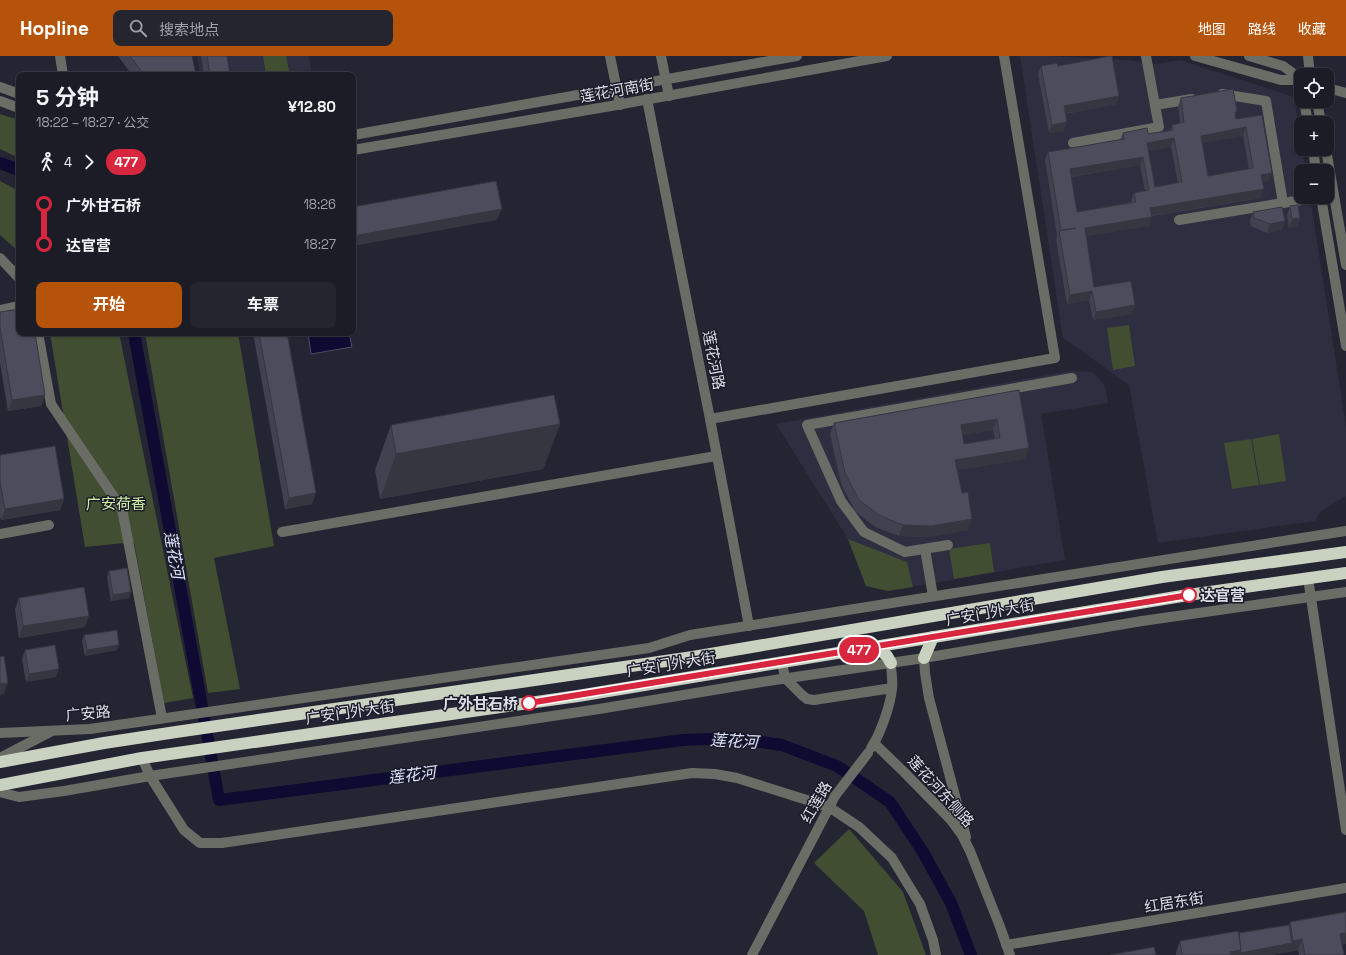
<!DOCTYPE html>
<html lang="zh">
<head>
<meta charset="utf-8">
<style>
	body { margin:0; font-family:"Space Grotesk","Noto Sans SC",sans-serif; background:#24252e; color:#f1f3f6; height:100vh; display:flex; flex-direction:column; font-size:15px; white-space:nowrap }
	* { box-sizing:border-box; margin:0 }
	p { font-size:13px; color:#a0a1a7 }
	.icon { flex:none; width:22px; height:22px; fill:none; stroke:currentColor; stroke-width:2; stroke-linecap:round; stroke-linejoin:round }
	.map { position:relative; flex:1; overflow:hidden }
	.panel { position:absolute; left:16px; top:16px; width:340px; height:264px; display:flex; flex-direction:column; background:#1b1c26; border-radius:8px; box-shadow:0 1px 3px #0004,0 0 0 1px #393a43 }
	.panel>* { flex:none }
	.badge { padding:0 8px; border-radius:13px; font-size:14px; line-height:26px }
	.tools { position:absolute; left:1294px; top:12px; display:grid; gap:8px }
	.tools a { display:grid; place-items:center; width:40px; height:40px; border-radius:8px; background:#1b1c26; box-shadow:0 1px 3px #0004,0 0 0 1px #393a43; font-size:20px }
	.map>.badge { position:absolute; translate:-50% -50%; box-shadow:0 0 0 2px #fff }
	.legs { display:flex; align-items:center; gap:6px; height:44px; padding:0 20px; font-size:13px }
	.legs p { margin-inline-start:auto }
	.summary { display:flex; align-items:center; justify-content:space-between; height:68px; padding:0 20px }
	h1 { font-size:22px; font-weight:700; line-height:30px }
	.cta { display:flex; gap:8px; margin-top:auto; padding:8px 20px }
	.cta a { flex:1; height:46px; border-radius:8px; background:#b45309; color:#fff; font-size:16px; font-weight:700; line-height:46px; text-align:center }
	.cta a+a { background:#24252e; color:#f1f3f6 }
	ul { padding:0 20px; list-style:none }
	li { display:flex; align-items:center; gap:14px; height:40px; font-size:15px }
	li i { display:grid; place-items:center; width:6px; height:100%; margin:0 5px; background:currentColor }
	li i::after { content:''; width:10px; height:10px; margin:-5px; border:3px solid; border-radius:50%; background:#1b1c26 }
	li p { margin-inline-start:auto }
	li:first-child i { background:linear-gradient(#0000 50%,currentColor 0) }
	li:last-child i { background:linear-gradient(currentColor 50%,#0000 0) }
	header { display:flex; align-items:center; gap:24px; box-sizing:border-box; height:56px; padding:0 20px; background:#b45309; color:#fff }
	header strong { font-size:19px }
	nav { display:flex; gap:22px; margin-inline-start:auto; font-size:14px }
	.search { width:280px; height:36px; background:#24252e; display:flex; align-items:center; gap:10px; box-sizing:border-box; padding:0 14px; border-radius:8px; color:#a0a1a7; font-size:15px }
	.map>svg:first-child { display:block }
	.built { fill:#2d2e40 }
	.green { fill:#424e31 }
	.water { fill:#0e0a32; stroke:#4c4a68 }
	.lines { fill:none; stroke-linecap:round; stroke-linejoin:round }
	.canal { stroke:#0e0a32; stroke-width:12 }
	.minor { stroke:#6a6d66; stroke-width:10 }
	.highway { stroke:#c9d1c0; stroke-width:12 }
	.minor-bridge { stroke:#6a6d66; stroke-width:10 }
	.wall { fill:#40424f; fill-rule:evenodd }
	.shaded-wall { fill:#343640 }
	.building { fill:#4b4d5c; stroke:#343640; fill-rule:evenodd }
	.line-1-casing { stroke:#fff; stroke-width:9 }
	.line-1 { stroke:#d7263d; stroke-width:6 }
	.stop-1-dot { fill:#fff; stroke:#d7263d; stroke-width:2 }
	.labels { text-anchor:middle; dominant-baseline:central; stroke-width:3; stroke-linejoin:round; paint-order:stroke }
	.street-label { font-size:15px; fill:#dcdee7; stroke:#1b1c29 }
	.park-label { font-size:15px; fill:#d1f2a5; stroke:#1b1c29 }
	.stop-label { font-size:15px; font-weight:bold; fill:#dcdee7; stroke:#1b1c29; text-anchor:start }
	.water-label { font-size:16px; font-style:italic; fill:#dce0ff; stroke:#1b1c29 }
</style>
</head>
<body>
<header>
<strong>Hopline</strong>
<div class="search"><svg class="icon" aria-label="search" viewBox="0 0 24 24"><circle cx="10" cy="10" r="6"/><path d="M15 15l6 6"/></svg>搜索地点</div>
<nav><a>地图</a><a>路线</a><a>收藏</a></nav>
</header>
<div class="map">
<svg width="1346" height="899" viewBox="0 0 1346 899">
	<rect width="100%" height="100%" fill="#242533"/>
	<g class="built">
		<path d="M197 0H309L312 19H200Z"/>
		<path d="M1020 0H1049L1127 4 1155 8 1180 4 1294 41 1301 84V93H1302L1306 115H1301V141H1310L1346 370V440L1321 455 1315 465 1158 487 1129 329 1063 282Z"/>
		<path d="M1070 315 1093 316 1105 330 1108 347 1041 358 1065 504 888 535 866 530 848 483 776 368Z"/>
	</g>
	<g class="green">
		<path d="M263 0H286L290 19H266Z"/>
		<path d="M0 58 19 64V102L0 93Z"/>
		<path d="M0 125 19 135V196L0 179Z"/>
		<path d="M1129 269 1135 310 1113 314 1107 272Z"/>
		<path d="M50 277H119L193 642 164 647 134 486 85 491Z"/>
		<path d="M145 277H238L274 490 214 502 240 633 208 637Z"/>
		<path d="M1279 378 1286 425 1260 429 1252 383Z"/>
		<path d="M1251 383 1259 429 1232 433 1224 387Z"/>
		<path d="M848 483 907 506 913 531 888 535 866 530Z"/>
		<path d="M990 487 994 516 954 523 949 493Z"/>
		<path d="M849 773 903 836 926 899H878L864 855 814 807Z"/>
	</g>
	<path class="water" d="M308 277H349L352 291 311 298Z"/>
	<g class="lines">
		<g class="canal">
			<path d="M0 107 19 114"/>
			<path d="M134 277 219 744 683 684 734 682 782 689 837 710 890 746 923 796 951 847 971 899"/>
		</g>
		<g class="minor">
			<path d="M60 0 63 19"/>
			<path d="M610 0 620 49"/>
			<path d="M661 0 669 40"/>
			<path d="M1195 0 1281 24H1301"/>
			<path d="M1249 0 1283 10 1301 23"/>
			<path d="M1308 0 1310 19"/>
			<path d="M0 31 19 38"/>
			<path d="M1327 32 1346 37"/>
			<path d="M647 43 710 363 749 570"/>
			<path d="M0 45 19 52"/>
			<path d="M1304 45 1308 67"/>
			<path d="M1317 45 1321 67"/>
			<path d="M1155 49 1192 43"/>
			<path d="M353 79 797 0"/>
			<path d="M1073 87 1159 71 1146 0"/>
			<path d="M1313 93 1316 115"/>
			<path d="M1326 93 1346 209"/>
			<path d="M353 94 611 50 887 0"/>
			<path d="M1321 141 1346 290"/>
			<path d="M1283 147 1321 141"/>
			<path d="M1179 164 1283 147 1266 45 1222 38"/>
			<path d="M0 202 19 222"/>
			<path d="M0 254 19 250"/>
			<path d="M38 277 51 348 122 453 162 662"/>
			<path d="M710 363 1055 302 1004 0"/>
			<path d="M282 476 716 400"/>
			<path d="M0 478 49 469"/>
			<path d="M948 489 905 496 864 476 841 445 807 369 1072 322"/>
			<path d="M925 493 933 540"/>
			<path d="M1308 522 1346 774"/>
			<path d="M924 602 925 617 929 642 966 781"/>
			<path d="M782 606 785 622 802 639 807 643 814 644 892 632"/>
			<path d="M0 677 90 673 649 592 690 579 1346 475"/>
			<path d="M874 687 904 716 951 764 962 779 970 795 999 868 1010 899"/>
			<path d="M871 692C880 679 891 648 892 632 893 624 891 615 891 607"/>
			<path d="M0 702 50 676"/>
			<path d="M142 702 150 720 184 774 200 787H222L692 717 715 718 737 722 829 751 859 771 892 802 920 848 933 884 936 899"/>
			<path d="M0 736 19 741 64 735 150 720 599 653 768 625 924 602 1142 565 1346 536"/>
			<path d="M1006 889 1346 832"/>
			<path d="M752 899 835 740"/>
		</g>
		<g class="highway">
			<path d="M877 591 887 600 891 607"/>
			<path d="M924 602 933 581"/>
			<path d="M0 706 104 687 176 676 693 601 1162 521 1346 496"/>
			<path d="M0 729 142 702 578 640 1188 539 1346 517"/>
		</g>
		<path class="minor-bridge" d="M835 740 868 697"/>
	</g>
	<g class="wall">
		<path d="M118 0H192L196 19H132Z"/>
		<path d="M201 0H227L230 19H204Z"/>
		<path d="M1041 10H1058L1119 40 1116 48 1065 58 1064 75 1049 77 1038 18Z"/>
		<path d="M1181 42 1237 55 1235 60 1236 63 1262 59 1272 117 1268 125 1263 126 1261 142 1152 160 1149 170 1086 180 1094 231 1135 249 1132 258 1093 264 1089 244 1067 248 1056 183 1057 179 1045 104 1048 96 1120 84 1123 77 1148 78 1170 75 1172 69 1180 67 1178 50ZM1243 80 1249 113 1208 120 1202 87ZM1171 91 1178 127 1155 131 1148 95ZM1140 109 1145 135 1134 137 1131 145V146L1077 156 1071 121Z"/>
		<path d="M1290 150 1300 162 1297 170 1289 172 1287 159Z"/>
		<path d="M1253 156 1285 165 1282 174 1267 177 1251 170 1250 164Z"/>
		<path d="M0 256 45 339 41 350 8 355 0 307Z"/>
		<path d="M253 277H287L312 448 285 453Z"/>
		<path d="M1019 334 1025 403 958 414 968 474 928 481 899 480 875 471 855 455 841 428 830 378 834 367ZM993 374 995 383 964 388 962 379Z"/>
		<path d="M560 368 543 413 380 443 375 414 391 369Z"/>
		<path d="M0 399 64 443 60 454 1 464 0 461Z"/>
		<path d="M109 515 131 536 129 542 111 545 107 521Z"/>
		<path d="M19 542 85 571 19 582 15 553Z"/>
		<path d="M84 579 117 594 85 600 82 585Z"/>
		<path d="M25 594 56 621 26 626 22 603Z"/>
		<path d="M1346 856V888H1342L1344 899H1299L1298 894 1271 899H1176V896L1180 885 1239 877 1289 869 1290 866Z"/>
	</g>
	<g class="shaded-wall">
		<path d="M1119 40 1116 48 1061 58 1064 50Z"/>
		<path d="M1067 66 1064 75 1049 77 1052 69Z"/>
		<path d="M1246 71 1243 80 1198 88 1201 80Z"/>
		<path d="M1174 82 1171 91 1144 96 1147 87Z"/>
		<path d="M1143 101 1140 109 1067 121 1070 113Z"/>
		<path d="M1272 117 1268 125 1258 127 1261 119Z"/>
		<path d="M1264 133 1261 142 1147 160 1150 152Z"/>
		<path d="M502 153 497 164 353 190V180Z"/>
		<path d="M1152 161 1149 170 1082 181 1085 172Z"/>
		<path d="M1300 162 1297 170 1289 172 1292 163Z"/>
		<path d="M1285 165 1282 174 1267 177 1270 168Z"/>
		<path d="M1092 235 1089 244 1067 248 1070 239Z"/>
		<path d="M1135 249 1132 258 1093 264 1096 256Z"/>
		<path d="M45 339 41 350 8 355 12 344Z"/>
		<path d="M997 363 993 374 957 380 961 369Z"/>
		<path d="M560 368 543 413 380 443 396 398Z"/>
		<path d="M1029 392 1025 403 951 415 955 404Z"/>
		<path d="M316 437 312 448 285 453 289 442Z"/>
		<path d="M64 443 60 454 1 464 5 453Z"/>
		<path d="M972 463 968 474 928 481 899 480 903 469Z"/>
		<path d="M131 536 129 542 111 545 113 539Z"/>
		<path d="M89 560 85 571 19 582 23 570Z"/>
		<path d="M119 589 117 594 85 600 87 594Z"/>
		<path d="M59 613 56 621 26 626 29 618Z"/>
		<path d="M8 627 4 638 0 639V628Z"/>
		<path d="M1346 877V888L1336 889 1340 878Z"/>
		<path d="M1302 883 1298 894 1289 896 1293 885Z"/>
		<path d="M1292 887 1289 896 1271 899H1229L1230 896Z"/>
	</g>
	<g class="building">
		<path d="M130 0H192L196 19H144Z"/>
		<path d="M207 0H227L230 19H210Z"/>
		<path d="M1110 0H1112L1119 40 1064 50 1067 66 1052 69 1041 10 1057 7 1058 10Z"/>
		<path d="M1233 33 1237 55 1235 56 1236 63 1262 59 1272 117 1261 119 1264 133 1150 152 1152 161 1085 172 1094 231 1131 225 1135 249 1096 256 1092 235 1070 239 1059 175 1076 172 1061 174 1048 96 1124 83 1123 77 1147 72 1148 78 1173 74 1172 69 1184 66 1181 42ZM1246 71 1253 112 1208 120 1201 80ZM1174 82 1182 126 1155 131 1147 87ZM1143 101 1149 134 1134 137 1136 146 1077 156 1070 113Z"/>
		<path d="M496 125 502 153 353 180V151Z"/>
		<path d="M1298 149 1300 162 1292 163 1290 150Z"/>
		<path d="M1282 151 1285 165 1270 168 1254 162 1253 156Z"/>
		<path d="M19 253V277H35L45 339 12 344 0 271V256Z"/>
		<path d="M259 277H287L316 437 289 442Z"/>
		<path d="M1019 334 1029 392 955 404 962 437 968 436 972 463 932 470 903 469 879 459 859 444 845 417 834 367ZM997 363 1000 382 964 388 961 369Z"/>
		<path d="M554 339 560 368 396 398 391 369Z"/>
		<path d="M55 390 64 443 5 453 0 426V399Z"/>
		<path d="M127 512 131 536 113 539 109 515Z"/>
		<path d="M84 531 89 560 23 570 19 542Z"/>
		<path d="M117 574 119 589 87 594 84 579Z"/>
		<path d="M55 589 59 613 29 618 25 594Z"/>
		<path d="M4 600 8 627 0 628V601Z"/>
		<path d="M1346 856V877L1340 878 1344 899H1305L1302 883 1293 885 1290 866Z"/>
		<path d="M1289 869 1292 887 1240 897 1241 894 1239 877Z"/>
		<path d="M1238 875 1241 894 1230 896 1231 899H1182L1180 885Z"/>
		<path d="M1154 891 1156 899H1110Z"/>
	</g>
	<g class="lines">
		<g class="line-1-casing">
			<path id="line-1" d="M529 647 1189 539"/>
		</g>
		<use href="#line-1" class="line-1"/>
	</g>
	<g class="stop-1-dot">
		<circle cx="1189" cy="539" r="7"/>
		<circle cx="529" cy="647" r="7"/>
	</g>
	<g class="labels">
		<g class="street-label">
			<text transform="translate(617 34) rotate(-10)">莲花河南街</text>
			<text transform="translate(714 304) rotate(79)">莲花河路</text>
			<text transform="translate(990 556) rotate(-10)">广安门外大街</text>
			<text transform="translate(671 608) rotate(-9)">广安门外大街</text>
			<text transform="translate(350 656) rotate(-8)">广安门外大街</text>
			<text transform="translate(88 657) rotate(-5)">广安路</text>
			<text transform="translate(941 735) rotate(48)">莲花河东侧路</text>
			<text transform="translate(816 746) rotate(-60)">红莲路</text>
			<text transform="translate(1174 846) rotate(-9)">红居东街</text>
		</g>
		<g class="park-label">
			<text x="116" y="447">广安荷香</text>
		</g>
		<g class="stop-label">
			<text x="1200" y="539">达官营</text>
			<text x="518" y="647" text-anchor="end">广外甘石桥</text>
		</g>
		<g class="water-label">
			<text transform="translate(174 499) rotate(80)">莲花河</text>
			<text transform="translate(734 685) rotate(3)">莲花河</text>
			<text transform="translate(412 719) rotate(-7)">莲花河</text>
		</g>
	</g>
</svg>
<div class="tools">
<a><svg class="icon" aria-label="locate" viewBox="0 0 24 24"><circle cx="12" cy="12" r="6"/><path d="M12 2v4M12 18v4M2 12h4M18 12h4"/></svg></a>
<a>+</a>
<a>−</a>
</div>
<b class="badge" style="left:859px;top:594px;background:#d7263d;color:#fff">477</b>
<section class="panel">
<div class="summary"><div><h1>5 分钟</h1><p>18:22 – 18:27 · 公交</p></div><b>¥12.80</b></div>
<div class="legs"><svg class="icon" aria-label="walk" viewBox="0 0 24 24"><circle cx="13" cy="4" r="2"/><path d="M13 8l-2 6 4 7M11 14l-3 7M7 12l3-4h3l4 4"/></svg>4<svg class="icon" aria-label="forward" viewBox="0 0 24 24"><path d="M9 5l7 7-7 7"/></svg><b class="badge" style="background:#d7263d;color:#fff">477</b></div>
<ul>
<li><i style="color:#d7263d"></i><b>广外甘石桥</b><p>18:26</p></li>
<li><i style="color:#d7263d"></i><b>达官营</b><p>18:27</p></li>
</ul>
<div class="cta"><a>开始</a><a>车票</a></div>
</section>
</div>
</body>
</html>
